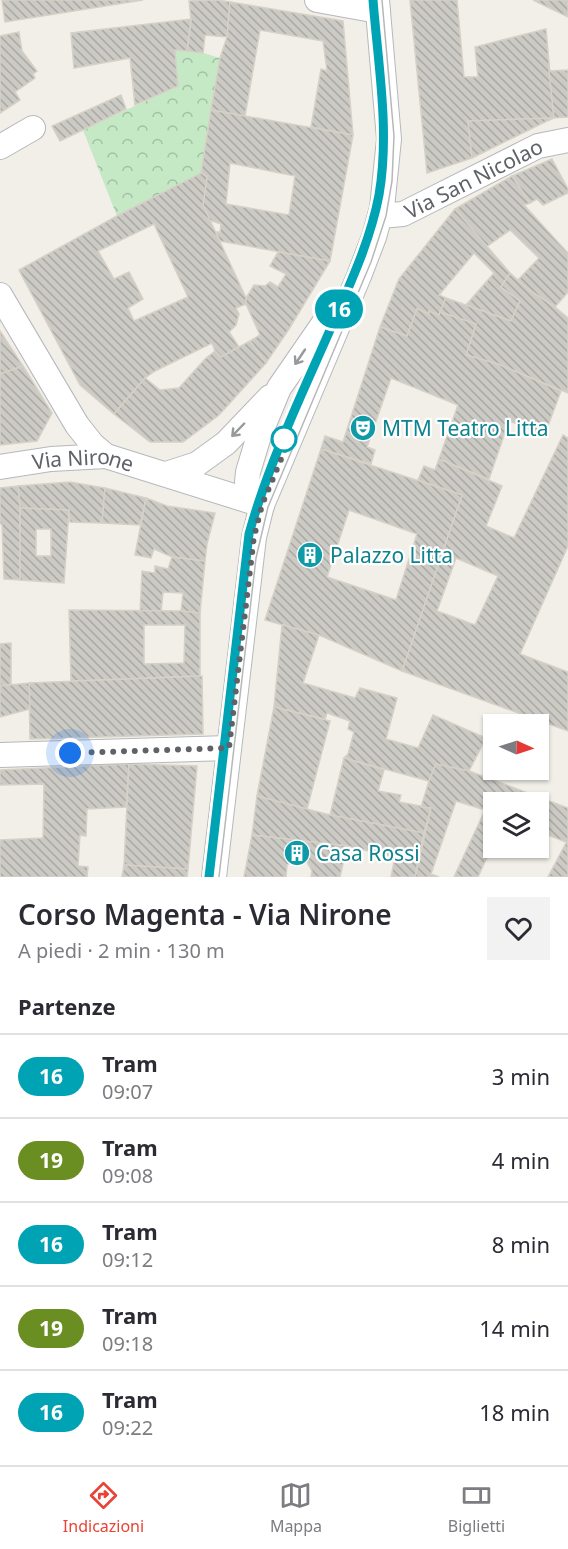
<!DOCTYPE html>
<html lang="it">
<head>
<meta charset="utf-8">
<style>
	body { margin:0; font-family:"Noto Sans",sans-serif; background:#f2f2f3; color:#2b2b33; height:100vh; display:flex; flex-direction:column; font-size:22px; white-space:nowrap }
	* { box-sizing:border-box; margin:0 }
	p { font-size:20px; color:#7c7c81 }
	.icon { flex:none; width:33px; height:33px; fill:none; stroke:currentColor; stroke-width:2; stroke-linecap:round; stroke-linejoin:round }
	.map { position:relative; height:877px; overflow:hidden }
	.details { display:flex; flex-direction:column; background:#fff; flex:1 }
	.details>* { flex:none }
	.badge { padding:0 12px; border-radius:20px; font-size:21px; line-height:39px }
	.needle { width:39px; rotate:93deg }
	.controls { position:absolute; left:483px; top:714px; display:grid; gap:12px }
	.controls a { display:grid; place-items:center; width:66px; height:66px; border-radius:0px; background:#fff; box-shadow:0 2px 4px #0004; font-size:30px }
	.you { position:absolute; width:30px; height:30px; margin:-15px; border:4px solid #fff; border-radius:50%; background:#1a73e8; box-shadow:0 0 0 9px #1a73e833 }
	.map>.badge { position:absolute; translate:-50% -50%; box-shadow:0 0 0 3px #fff }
	h2 { padding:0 18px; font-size:22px; line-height:54px }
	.round { display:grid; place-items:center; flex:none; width:63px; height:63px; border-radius:0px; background:#f2f2f3 }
	.summary { display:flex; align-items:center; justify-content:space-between; height:102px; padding:0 18px }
	h1 { font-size:28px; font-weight:600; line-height:45px }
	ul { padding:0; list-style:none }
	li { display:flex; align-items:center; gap:18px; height:84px; padding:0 18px; border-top:2px solid #e1e1e2 }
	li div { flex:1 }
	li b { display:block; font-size:22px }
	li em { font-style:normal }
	li .badge { min-width:66px; font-weight:700; text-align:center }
	.menu { display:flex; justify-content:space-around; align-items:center; height:84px; border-top:2px solid #e1e1e2; background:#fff; font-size:16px; color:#7c7c81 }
	.menu a { display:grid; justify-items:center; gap:3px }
	.menu .active { color:#ea4335 }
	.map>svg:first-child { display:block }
	.park { fill:url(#park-crowns) }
	.building { fill:url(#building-back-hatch); stroke:#d6d1c6; stroke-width:1.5; fill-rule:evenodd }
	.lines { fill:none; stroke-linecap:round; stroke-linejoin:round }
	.minor-casing { stroke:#b5b8bc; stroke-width:26 }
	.minor { stroke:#fff; stroke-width:24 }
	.tram { stroke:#b6b7b8; stroke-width:1.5 }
	.oneway { stroke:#979a9d }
	.line-casing { stroke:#fff; stroke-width:14 }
	.line { stroke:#00a3b4; stroke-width:9 }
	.walk { stroke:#5f6368; stroke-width:6; stroke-dasharray:0 10.8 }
	.stop-dot { fill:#fff; stroke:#00a3b4; stroke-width:3 }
	.labels { text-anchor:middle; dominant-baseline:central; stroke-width:4.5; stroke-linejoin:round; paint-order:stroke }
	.street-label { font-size:21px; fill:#5f6368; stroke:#fff }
	.culture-label { font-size:21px; fill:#0d838f; stroke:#fff; text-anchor:start }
</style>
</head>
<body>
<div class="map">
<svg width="568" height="877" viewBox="0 0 568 877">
	<defs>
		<pattern id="park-crowns" width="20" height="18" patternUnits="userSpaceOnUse" patternTransform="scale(1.5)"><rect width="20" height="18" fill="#c5e8c5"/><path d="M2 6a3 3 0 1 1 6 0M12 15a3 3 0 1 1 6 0" fill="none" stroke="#a3c0a4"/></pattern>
		<pattern id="building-back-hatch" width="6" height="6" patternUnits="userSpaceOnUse" patternTransform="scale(1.5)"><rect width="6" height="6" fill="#cccac5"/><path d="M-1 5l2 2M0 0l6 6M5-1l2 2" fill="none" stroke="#a9a8a4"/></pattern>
	</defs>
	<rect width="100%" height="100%" fill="#f1efe8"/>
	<path class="park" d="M175 50 203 53 220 58 201 173 117 216 83 130 178 86Z"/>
	<g class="building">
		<path d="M2 0H143L5 22Z"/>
		<path d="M216 0 230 2 227 37 205 35 203 53 187 51 191 19 189 1Z"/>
		<path d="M410 0H457L464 77H478L475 47 546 29 554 118 468 121 472 158 427 173Z"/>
		<path d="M533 0H568V17Z"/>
		<path d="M230 2 343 21 353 135 311 127 321 69 327 71 323 41 260 30 245 116 211 110 220 58 227 37Z"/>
		<path d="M191 19 187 51 175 50 178 86 135 105 130 58 74 68 71 33Z"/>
		<path d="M19 32 22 51 37 71 33 74 35 78 15 92 20 100 0 113V36Z"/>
		<path d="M568 70V117L554 118 549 71Z"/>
		<path d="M121 95 126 109 60 141 52 126Z"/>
		<path d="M211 110 353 135 330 261 220 241 216 232H220L221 224 209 220 203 205 207 177 201 173ZM230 163 295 176 289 215 226 204Z"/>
		<path d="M554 118 547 121 472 158 468 121Z"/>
		<path d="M552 159 568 189V193L543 205 537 199 530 203 512 176Z"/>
		<path d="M201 173 207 177 203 205 246 298V304L236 308 239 314 236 325 229 332 239 347 221 357 215 351 212 343 155 371 145 378 114 414 80 385 19 270 117 216ZM154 224 188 297 134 321 128 308 143 299 129 272 114 279 98 251Z"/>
		<path d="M512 176 530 203 524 205 568 253V292L555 307 529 290 518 280 539 258 510 230 486 247 455 209Z"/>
		<path d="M455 209 510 273 501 287 520 301 511 321 466 305 494 273 474 253 439 295 446 298 439 315 429 311V314L417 309 407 336 380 327 399 279Z"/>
		<path d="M278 252 330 261 289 329 266 363 250 341 260 335 246 304V298L254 285 265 286 270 282 278 287 286 274 270 266Z"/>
		<path d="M510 273 529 290 555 307 568 318V393L498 364 466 355 476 324 440 312 446 298 511 321 520 301 501 287Z"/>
		<path d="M417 309 429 314V311L439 315 440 312 476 324 466 355 498 364 561 391 545 434 509 421 489 479 439 459 458 405 391 378 367 447 375 450 371 464 321 449 325 436 343 442 380 327 407 336Z"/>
		<path d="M0 331 23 366 0 374Z"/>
		<path d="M250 341 266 363 219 415 183 442H150L114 414 145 378 160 390 179 388 205 359 215 351 221 357Z"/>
		<path d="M23 366 52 413 37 441 0 445V374Z"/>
		<path d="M563 435 568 438V546L520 654 568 672V731L402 671 462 495 418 480 424 466 435 470 439 459 502 486 486 526 514 538ZM456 558 498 576 475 625 437 611Z"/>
		<path d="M321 449 462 495 402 671 319 635 265 620ZM349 510 417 534 396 600 327 577Z"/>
		<path d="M70 482 105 488 102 523 70 522 69 510 20 508 18 486Z"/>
		<path d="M18 486 20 508V580L4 579 2 524H0V488Z"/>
		<path d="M105 488 146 498 140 525 102 523Z"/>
		<path d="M146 498 167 506 215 513 207 544 205 561 172 557 154 549 151 558 135 555Z"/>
		<path d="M20 508 69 510 64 583 20 580ZM36 529H51V556H36Z"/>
		<path d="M172 557 205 561 200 613 181 611 183 593 163 592 161 613H140L142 571 155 573V566L168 569Z"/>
		<path d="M69 610 181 611 200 613V676L71 681ZM144 625H185L184 663 144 664Z"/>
		<path d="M282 625 319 635 303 683 355 698 360 688 397 698 386 739 418 748 433 715 486 738 469 771 436 764 429 781 344 758 348 754 354 732 348 729 350 721 327 713 325 719 274 707Z"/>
		<path d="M11 643V684L0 686V644Z"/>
		<path d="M202 676 203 734 30 739 29 683Z"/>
		<path d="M29 683 30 709 0 717V686Z"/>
		<path d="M274 707 330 721 307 809 257 796Z"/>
		<path d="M344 758 384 770 378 791 401 795 399 802 431 808 424 833 330 815Z"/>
		<path d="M129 764 126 807 87 809 86 836 80 835 78 866 88 867 87 877H0V840L43 838 44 784 0 785V770Z"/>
		<path d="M129 764 197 766 188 869 124 865Z"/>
		<path d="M436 764 469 771 568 808V843L538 831V802H494V842L478 877H454L485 810 456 801 431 874 439 877H415L431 808 421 807 429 781Z"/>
		<path d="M257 796 330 815 424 833 418 862 347 846 252 835Z"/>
		<path d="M252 835 347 846 340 877H311L312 871 307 862 296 859 287 865 286 877H244Z"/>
		<path d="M566 843H568V877H548Z"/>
		<path d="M395 857 418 862 415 877H391Z"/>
		<path d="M124 865 188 869 187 877H122Z"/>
	</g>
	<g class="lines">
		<g class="minor-casing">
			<g id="minor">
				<path d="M317 0 378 11"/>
				<path d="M0 147 33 128"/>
				<path id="s1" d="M380 216 403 214 538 146 568 140"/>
				<path d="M0 295 77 425 92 444 106 456"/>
				<path id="s2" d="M0 467 51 459 106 456 262 505"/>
				<path d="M166 474 197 464 226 443 270 397"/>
				<path d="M262 505 247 482 248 472 258 439 279 388 337 304"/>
				<path d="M0 755 229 748"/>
				<path d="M214 877 254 537 262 505 359 276 374 237 382 208 389 139 377 0"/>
			</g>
		</g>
		<use href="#minor" class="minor"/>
		<g class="tram">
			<path d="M209 877 249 534C269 459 309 381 339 310 353 277 369 244 376 208 390 139 379 69 373 0"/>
			<path d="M219 877 256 558 268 507 371 262 386 216 392 181 394 136 382 0"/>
		</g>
	</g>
	<defs><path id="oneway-shaft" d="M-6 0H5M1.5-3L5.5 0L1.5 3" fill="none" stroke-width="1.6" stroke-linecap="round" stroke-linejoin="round" transform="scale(1.5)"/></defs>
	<g class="oneway">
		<use href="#oneway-shaft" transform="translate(300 357) rotate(124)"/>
		<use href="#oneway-shaft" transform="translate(238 430) rotate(134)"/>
	</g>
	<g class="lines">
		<g class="line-casing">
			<path id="line" d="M209 877 249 534C270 458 306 386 337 314 354 275 371 237 379 195 390 131 378 64 373 0"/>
		</g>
		<use href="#line" class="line"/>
		<path class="walk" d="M70 753 229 748 254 537 262 505 289 440 284 439"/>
	</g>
	<defs>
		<g id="theatre-disc" transform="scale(1.35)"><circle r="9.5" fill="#0f9aa8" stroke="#fff"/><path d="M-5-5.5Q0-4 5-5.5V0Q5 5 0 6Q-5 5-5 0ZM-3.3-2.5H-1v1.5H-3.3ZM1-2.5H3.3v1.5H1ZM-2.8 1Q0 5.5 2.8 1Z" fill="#fff"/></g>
		<g id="building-disc" transform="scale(1.35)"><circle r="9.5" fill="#0f9aa8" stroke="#fff"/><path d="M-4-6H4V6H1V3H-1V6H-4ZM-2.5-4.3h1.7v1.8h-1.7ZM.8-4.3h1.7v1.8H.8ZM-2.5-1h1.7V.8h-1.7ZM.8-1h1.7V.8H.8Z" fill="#fff"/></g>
	</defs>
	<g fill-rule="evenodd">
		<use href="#theatre-disc" x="363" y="428"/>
		<use href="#building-disc" x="310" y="555"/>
		<use href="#building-disc" x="297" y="853"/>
	</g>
	<circle class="stop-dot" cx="284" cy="439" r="12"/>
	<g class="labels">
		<g class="street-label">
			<text stroke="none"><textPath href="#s1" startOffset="102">Via San Nicolao</textPath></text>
			<text stroke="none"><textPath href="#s2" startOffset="84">Via Nirone</textPath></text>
		</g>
		<g class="culture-label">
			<text x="382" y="428">MTM Teatro Litta</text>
			<text x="330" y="555">Palazzo Litta</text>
			<text x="316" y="853">Casa Rossi</text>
		</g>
	</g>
</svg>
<div class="controls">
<a><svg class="needle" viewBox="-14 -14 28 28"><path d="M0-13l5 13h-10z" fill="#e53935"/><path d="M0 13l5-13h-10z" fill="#7c7c81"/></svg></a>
<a><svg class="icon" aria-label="layers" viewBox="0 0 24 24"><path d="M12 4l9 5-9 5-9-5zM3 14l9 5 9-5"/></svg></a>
</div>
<div class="you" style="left:70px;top:753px"></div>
<b class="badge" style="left:339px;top:309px;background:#00a3b4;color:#fff">16</b>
</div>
<section class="details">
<div class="summary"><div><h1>Corso Magenta - Via Nirone</h1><p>A piedi · 2 min · 130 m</p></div><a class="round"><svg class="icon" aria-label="heart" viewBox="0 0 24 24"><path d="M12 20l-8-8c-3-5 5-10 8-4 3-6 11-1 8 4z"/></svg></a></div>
<h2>Partenze</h2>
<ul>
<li><span class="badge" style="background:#00a3b4;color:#fff">16</span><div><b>Tram</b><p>09:07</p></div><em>3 min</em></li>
<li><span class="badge" style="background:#6b8e23;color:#fff">19</span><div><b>Tram</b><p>09:08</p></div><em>4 min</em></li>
<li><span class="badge" style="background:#00a3b4;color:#fff">16</span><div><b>Tram</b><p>09:12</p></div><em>8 min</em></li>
<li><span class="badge" style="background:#6b8e23;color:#fff">19</span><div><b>Tram</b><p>09:18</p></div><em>14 min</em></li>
<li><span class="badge" style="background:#00a3b4;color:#fff">16</span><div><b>Tram</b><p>09:22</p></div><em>18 min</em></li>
</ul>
</section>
<nav class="menu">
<a class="active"><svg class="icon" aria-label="directions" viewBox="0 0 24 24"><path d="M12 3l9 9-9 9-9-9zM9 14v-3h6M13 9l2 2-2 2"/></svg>Indicazioni</a>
<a><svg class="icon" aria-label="map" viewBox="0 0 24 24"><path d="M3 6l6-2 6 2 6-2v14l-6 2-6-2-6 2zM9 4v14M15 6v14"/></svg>Mappa</a>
<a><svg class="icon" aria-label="tickets" viewBox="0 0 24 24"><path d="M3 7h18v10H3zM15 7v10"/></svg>Biglietti</a>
</nav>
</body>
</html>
